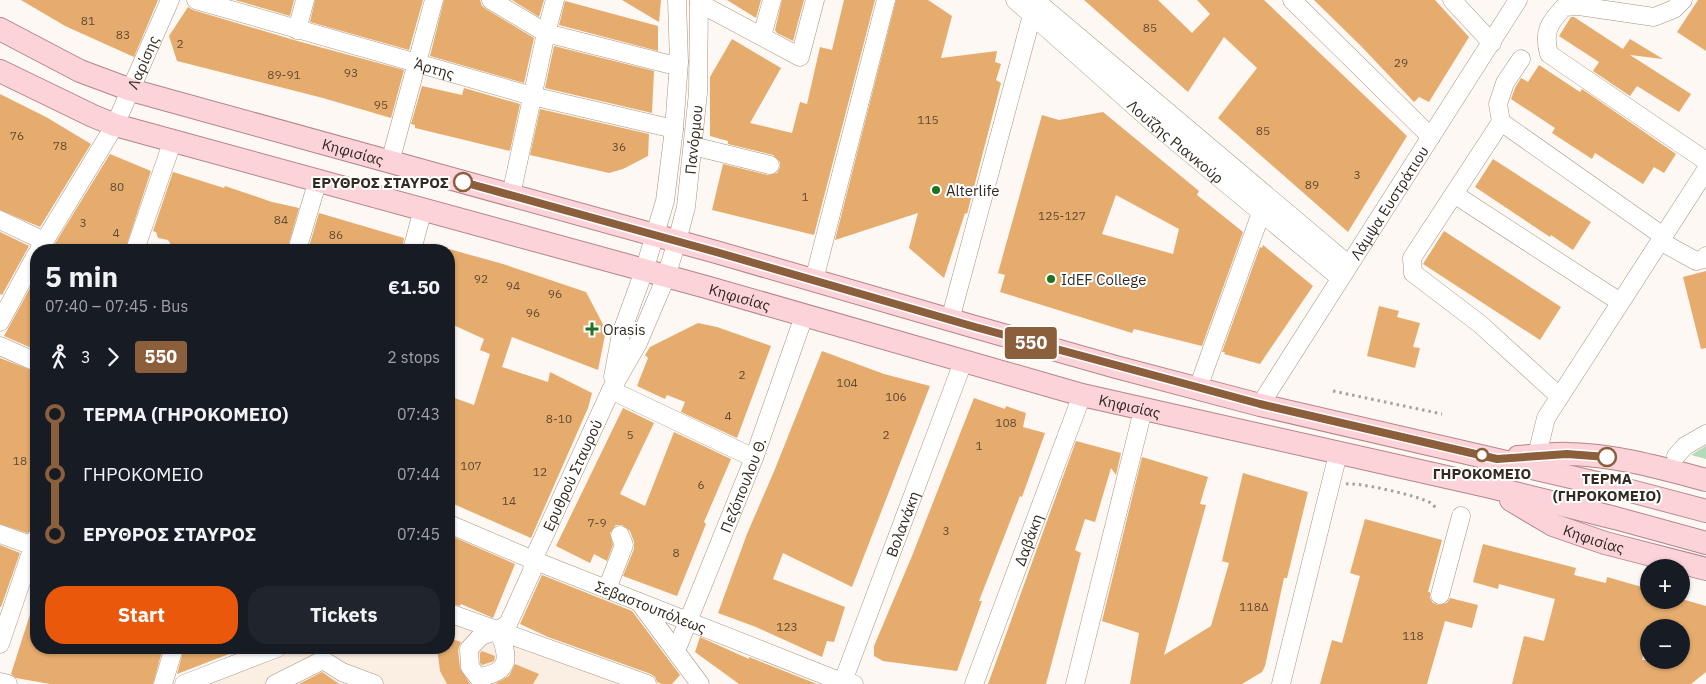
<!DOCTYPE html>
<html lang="en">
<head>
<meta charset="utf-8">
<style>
	body { margin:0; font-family:"IBM Plex Sans",sans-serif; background:#20242c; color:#f1f3f6; height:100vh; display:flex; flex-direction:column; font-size:19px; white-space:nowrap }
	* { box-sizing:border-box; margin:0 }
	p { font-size:16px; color:#9ea1a6 }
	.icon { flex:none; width:28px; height:28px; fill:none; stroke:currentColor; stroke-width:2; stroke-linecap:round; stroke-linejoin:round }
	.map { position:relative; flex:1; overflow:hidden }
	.side { position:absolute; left:30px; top:244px; width:425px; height:410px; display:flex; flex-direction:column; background:#171b24; border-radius:20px; box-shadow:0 1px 4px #0004 }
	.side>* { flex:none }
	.badge { padding:0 10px; border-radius:4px; font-size:18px; line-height:32px }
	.controls { position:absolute; left:1640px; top:559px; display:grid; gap:10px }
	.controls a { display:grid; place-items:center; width:50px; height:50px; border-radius:50%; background:#171b24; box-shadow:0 1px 4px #0004; font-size:25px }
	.map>.badge { position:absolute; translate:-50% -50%; box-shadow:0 0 0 2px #fff }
	.legs { display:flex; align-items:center; gap:8px; height:55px; padding:0 15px; font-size:16px }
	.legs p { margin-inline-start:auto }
	.summary { display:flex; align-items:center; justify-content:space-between; height:85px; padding:0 15px }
	h1 { font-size:28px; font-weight:800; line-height:38px }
	.primary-button { display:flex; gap:10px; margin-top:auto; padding:10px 15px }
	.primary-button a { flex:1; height:58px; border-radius:20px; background:#ea580c; color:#fff; font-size:20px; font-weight:800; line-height:58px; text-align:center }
	.primary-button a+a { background:#20242c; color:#f1f3f6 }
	ul { padding:0 15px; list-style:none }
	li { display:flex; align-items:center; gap:18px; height:60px; font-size:19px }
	li i { display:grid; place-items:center; width:8px; height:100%; margin:0 6px; background:currentColor }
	li i::after { content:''; width:12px; height:12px; margin:-6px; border:4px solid; border-radius:50%; background:#171b24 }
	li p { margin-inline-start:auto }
	li:first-child i { background:linear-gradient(#0000 50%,currentColor 0) }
	li:last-child i { background:linear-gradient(currentColor 50%,#0000 0) }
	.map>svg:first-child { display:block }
	.built { fill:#fbefe3 }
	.green { fill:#b4dbb7 }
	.building { fill:#e5ac6e; fill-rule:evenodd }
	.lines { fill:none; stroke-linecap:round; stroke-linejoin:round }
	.minor-casing { stroke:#a9937e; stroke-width:19 }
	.major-casing { stroke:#b48588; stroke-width:24 }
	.path { stroke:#a7a19a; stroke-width:3; stroke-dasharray:2.5 4; stroke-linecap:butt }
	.minor { stroke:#fff; stroke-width:18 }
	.major { stroke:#fcd3d9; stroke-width:22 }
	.line-1-casing { stroke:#fff; stroke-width:11 }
	.line-1 { stroke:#8b5e3c; stroke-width:8 }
	.stop-1-dot { fill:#fff; stroke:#8b5e3c; stroke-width:2.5 }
	.poi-dot { fill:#1c7420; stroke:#fff; stroke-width:2 }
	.labels { text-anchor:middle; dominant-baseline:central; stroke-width:4; stroke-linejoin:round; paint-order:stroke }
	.number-label { font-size:12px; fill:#604a34 }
	.street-label { font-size:15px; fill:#332a21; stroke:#fff }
	.stop-label { font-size:15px; font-weight:bold; fill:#332a21; stroke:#fff }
	.poi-label { font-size:15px; fill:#332a21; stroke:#fff; text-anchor:start }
</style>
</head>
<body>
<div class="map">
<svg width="1706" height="684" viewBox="0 0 1706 684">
	<rect width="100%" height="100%" fill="#fdf8f3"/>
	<path class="built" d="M449 620 627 684H203L285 648H449Z"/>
	<path class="green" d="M1706 446V459L1691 455Z"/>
	<g class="building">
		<path d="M21 0H158L134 57 65 26Z"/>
		<path d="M235 0H294L290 16Z"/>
		<path d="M315 0H423L409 50 310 22Z"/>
		<path d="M444 0H480L482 6 486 9 534 38 524 83 430 56Z"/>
		<path d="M512 0H544L539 17Z"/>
		<path d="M622 0H661L659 22Z"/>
		<path d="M727 0H761L756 18Z"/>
		<path d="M782 0H804L793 41 777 33 775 30Z"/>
		<path d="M844 0H875L814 235 712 210 723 164 768 175 777 173 780 167V162L773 155 728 144V141L710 136V77L732 39 781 68 750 123 792 133 800 102 807 104 820 47 832 50Z"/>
		<path d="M896 0H928L952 16 941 58 997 51 995 62 1001 64 996 80 1001 83 967 214 965 213 944 278 909 248 918 213 835 240Z"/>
		<path d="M1084 0H1158L1192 33 1210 14 1197 0H1264L1407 136 1348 232 1218 118 1257 68 1224 37 1188 92Z"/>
		<path d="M1314 0H1435L1469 37 1429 102 1419 97 1414 102 1361 46Z"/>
		<path d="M1698 0H1706V51L1677 32Z"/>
		<path d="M565 1 658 26V51L559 25Z"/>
		<path d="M188 7 193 10 294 40 404 70 391 118 323 98 177 61 169 36Z"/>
		<path d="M1571 17H1574L1623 49 1630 39 1663 59 1630 55 1691 94 1679 112 1637 86 1630 96 1593 71 1599 62 1559 36Z"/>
		<path d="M554 46 654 71 652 113 545 88Z"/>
		<path d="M1539 65 1580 92 1582 89 1676 154 1664 173 1654 167 1643 184 1595 153 1592 159 1552 133 1555 128 1511 99 1515 88 1521 78 1528 82Z"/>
		<path d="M422 86 462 95 464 88 520 104 510 151 415 128V125L411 124Z"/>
		<path d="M0 94 46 117 91 144 40 227 0 210Z"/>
		<path d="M540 109 649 134 648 156 623 169 609 173 530 155Z"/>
		<path d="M1103 112 1199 191 1197 195 1243 232 1202 346 1134 329 1132 333 1000 292 1005 275 998 273 1042 115 1059 120ZM1116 195 1179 229 1173 254 1102 234Z"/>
		<path d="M110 154 151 171 125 250H51Z"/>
		<path d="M1493 159 1591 222 1573 250 1551 235 1550 237 1475 187Z"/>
		<path d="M173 172 224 188 225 186 272 202 299 208 287 250H212L213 248H194L189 245 176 249 171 245 168 240 158 238 156 232 153 231Z"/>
		<path d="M319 213 404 238 402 250H308Z"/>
		<path d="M1444 231 1561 307 1540 340 1423 264Z"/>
		<path d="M0 232 29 246 2 295 0 294Z"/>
		<path d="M1263 245 1313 286 1260 364 1224 354 1225 352H1222L1260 247 1262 248Z"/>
		<path d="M449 249 503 264 586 292 606 330 598 370 512 337 502 367 548 382 550 372 592 393 588 408 531 538 449 502V396L474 405 490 354 480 350 484 339 449 323Z"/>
		<path d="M1706 271V348L1701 349 1683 277Z"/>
		<path d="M36 277V350L4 336Z"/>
		<path d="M1379 306 1399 311 1397 317 1420 323 1413 347 1420 348 1415 368 1367 356Z"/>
		<path d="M698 323 717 327 771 346 737 438 681 412 685 402 667 395 665 399 637 386 648 358 645 355 650 347Z"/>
		<path d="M822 351 884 374 930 386 852 587 783 553 773 579 845 607 834 642 827 641 822 657 756 627 718 613 747 534 775 469Z"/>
		<path d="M0 358 36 372V524L35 528 27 533 0 524Z"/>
		<path d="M974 398 1005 409 1006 406 1026 413 1023 427 1045 433 1022 497 1020 496 979 601H982L957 671 883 661 874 656V646L912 556Z"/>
		<path d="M623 408 654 423 620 494 645 506 674 432 731 459 704 522 706 524 677 596 623 576 634 549V542L630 531 622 525H616L610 533 613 545 607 561 594 554 590 563 556 546Z"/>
		<path d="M1076 441 1121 453 1116 475 1111 468 1095 522 1085 519 1075 550 1081 553 1046 684H988Z"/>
		<path d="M1142 457 1208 477 1200 504 1206 505 1164 655 1211 626 1229 563 1222 561 1243 473 1308 492 1287 578H1284L1265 666 1262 672 1242 684H1130L1139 633 1102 621Z"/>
		<path d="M1365 519 1442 540 1428 592H1430V598L1433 603 1438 605 1447 603 1450 598 1478 605 1472 628 1445 621 1427 684H1320L1332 640 1342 643 1360 576 1350 573Z"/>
		<path d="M449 535 515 564 493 618 461 604 460 606 449 603Z"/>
		<path d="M1483 544 1576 568 1574 575 1606 583 1607 577 1649 589V600H1685L1706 606V672L1691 684H1512L1524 636 1544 641 1555 599 1499 584 1498 589 1473 582ZM1649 628H1681V660H1642Z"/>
		<path d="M0 545 20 553 1 607H0Z"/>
		<path d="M542 575 632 611 680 675 672 684H662L657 682 655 677 651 674 548 637 520 624Z"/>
		<path d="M33 605 36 606V648H163L153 684H50L16 678 11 674Z"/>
		<path d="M700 637 749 659V657L817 684H739L695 652Z"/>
		<path d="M449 638 461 642 458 650 460 668 470 684H447L440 671 437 648H449Z"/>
		<path d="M184 648H242V649L177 674Z"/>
		<path d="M482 651 495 656 494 661 482 665 480 663V653Z"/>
		<path d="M515 664 539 674 533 684H495L509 676Z"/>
		<path d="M322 672 339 684H299Z"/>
	</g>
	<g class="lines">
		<g class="minor-casing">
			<g id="minor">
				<path id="s1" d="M196 0 532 96 674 129"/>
				<path d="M491 0 546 33 668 64 679 62"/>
				<path id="s2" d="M1015 0 1151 121 1340 278"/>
				<path d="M1035 0 1349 265"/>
				<path d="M1292 0 1431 137"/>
				<path d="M1452 0 1492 43"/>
				<path d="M1683 0 1674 9 1654 17 1579 6 1564 7C1549 23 1543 32 1549 54L1706 161"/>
				<path d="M699 3 800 57 815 0"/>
				<path d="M297 30 305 0"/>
				<path d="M762 36 772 0"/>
				<path d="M1521 59 1505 83 1498 104 1501 122 1663 236"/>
				<path d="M1501 122 1412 258 1413 273 1480 324 1559 396"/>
				<path d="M693 146 770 165"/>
				<path d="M390 162 434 0"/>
				<path d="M1454 194 1620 302"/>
				<path d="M511 195 546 33 555 0"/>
				<path d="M0 220 44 241"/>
				<path d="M1660 241 1696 261 1704 259 1706 256"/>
				<path id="s3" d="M39 250 115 125 170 0"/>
				<path d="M135 250 173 140"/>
				<path d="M297 250 318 180"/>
				<path d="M412 250 423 209"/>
				<path d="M814 280 886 0"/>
				<path d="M950 320 1032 15"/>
				<path d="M0 322 36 255"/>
				<path d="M0 346 36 362"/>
				<path d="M613 377 621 334 644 271 665 201 674 129 679 62 677 0"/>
				<path d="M1198 388 1261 213"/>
				<path d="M611 390 754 458"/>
				<path id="s4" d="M1260 405 1518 0"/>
				<path d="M1537 455 1546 418 1706 170"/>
				<path d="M1676 456 1685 446 1706 434"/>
				<path id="s5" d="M449 524 533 560 842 682 854 684"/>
				<path d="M0 534 33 546"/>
				<path d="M607 589 624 545 620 535"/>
				<path d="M1440 595 1461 516"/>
				<path d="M639 602 700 684"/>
				<path d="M449 613 647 684"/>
				<path d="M0 644 36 538"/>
				<path id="s6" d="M676 651 754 458 804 316"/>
				<path id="s7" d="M478 677 470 667 469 649 481 636 498 630 508 624 532 571 533 560 611 390 638 343 666 277 677 241 686 207 698 93 699 0"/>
				<path d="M478 677C511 673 510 657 498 630"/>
				<path d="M0 682 8 684"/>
				<path d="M163 684 174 648"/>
				<path d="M184 684 277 648"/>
				<path d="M275 684 323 660 342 672 374 684"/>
				<path id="s8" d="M842 684 963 362"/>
				<path id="s9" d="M974 684 1082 395"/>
				<path d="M1075 684 1143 410"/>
				<path d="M1281 684 1338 454"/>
			</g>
		</g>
		<g class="major-casing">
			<g id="major">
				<path id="s10" d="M0 29 80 71 131 90 716 252 975 327 1116 367 1260 405 1627 490 1706 511"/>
				<path id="s11" d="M0 71 93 116 115 125 706 287 1082 395 1491 487 1615 518 1706 543"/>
				<path d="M1518 457C1535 456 1552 453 1569 454 1616 455 1661 468 1706 480"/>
				<path id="s12" d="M1511 500 1553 525 1605 543 1706 569"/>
			</g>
		</g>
		<g class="path">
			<path d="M1333 391 1442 414"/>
			<path d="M1346 484C1358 482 1420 496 1431 503 1433 504 1435 507 1436 509"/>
		</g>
		<use href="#minor" class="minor"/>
		<use href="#major" class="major"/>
	</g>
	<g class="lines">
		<g class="line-1-casing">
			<path id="line-1" d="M463 182 716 252 975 327 1260 404 1497 459 1567 454 1607 457"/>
		</g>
		<use href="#line-1" class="line-1"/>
	</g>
	<g class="stop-1-dot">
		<circle cx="463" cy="182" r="9"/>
		<circle cx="1482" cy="455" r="6"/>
		<circle cx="1607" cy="457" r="9"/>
	</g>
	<g class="poi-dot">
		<circle cx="936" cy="190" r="5"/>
		<circle cx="1051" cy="279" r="5"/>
		<path d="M589.5 321.5h5v5h5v5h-5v5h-5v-5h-5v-5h5z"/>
	</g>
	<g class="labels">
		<g class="number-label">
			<text x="88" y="20">81</text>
			<text x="1150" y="27">85</text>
			<text x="123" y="34">83</text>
			<text x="180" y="43">2</text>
			<text x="1401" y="62">29</text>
			<text x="351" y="72">93</text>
			<text x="284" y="74">89-91</text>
			<text x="381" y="104">95</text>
			<text x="928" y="119">115</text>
			<text x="1263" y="130">85</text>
			<text x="17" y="135">76</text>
			<text x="60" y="145">78</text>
			<text x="619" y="146">36</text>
			<text x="1357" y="174">3</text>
			<text x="1312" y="184">89</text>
			<text x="117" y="186">80</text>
			<text x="805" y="196">1</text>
			<text x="1062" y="215">125-127</text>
			<text x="281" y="219">84</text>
			<text x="83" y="222">3</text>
			<text x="116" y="232">4</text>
			<text x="336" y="234">86</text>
			<text x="481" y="278">92</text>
			<text x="513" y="285">94</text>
			<text x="555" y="293">96</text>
			<text x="533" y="312">96</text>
			<text x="742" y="374">2</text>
			<text x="847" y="382">104</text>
			<text x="896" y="396">106</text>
			<text x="728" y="415">4</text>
			<text x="559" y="418">8-10</text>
			<text x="1006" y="422">108</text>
			<text x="630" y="434">5</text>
			<text x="886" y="434">2</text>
			<text x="979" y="445">1</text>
			<text x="20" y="460">18</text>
			<text x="471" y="465">107</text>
			<text x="540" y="471">12</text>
			<text x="701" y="484">6</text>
			<text x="509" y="500">14</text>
			<text x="597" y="522">7-9</text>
			<text x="946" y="530">3</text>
			<text x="676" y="552">8</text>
			<text x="1254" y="606">118Δ</text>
			<text x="787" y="626">123</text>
			<text x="1413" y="635">118</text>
		</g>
		<g class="street-label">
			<text stroke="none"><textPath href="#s3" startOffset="215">Λαρίσης</textPath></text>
			<text stroke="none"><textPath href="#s1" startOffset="248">Άρτης</textPath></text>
			<text stroke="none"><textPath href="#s7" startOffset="601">Πανόρμου</textPath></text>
			<text stroke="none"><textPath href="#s2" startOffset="214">Λουΐζης Ριανκούρ</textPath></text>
			<text stroke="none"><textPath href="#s10" startOffset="375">Κηφισίας</textPath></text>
			<text stroke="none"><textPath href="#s4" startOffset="240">Λάμψα Ευστράτιου</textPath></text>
			<text stroke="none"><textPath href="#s11" startOffset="775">Κηφισίας</textPath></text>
			<text stroke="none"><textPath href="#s11" startOffset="1180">Κηφισίας</textPath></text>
			<text stroke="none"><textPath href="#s7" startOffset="241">Ερυθρού Σταυρού</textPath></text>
			<text stroke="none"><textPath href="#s6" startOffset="179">Πεζόπουλου Θ.</textPath></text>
			<text stroke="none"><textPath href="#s8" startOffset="171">Βολανάκη</textPath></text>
			<text stroke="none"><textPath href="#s12" startOffset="92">Κηφισίας</textPath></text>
			<text stroke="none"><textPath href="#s9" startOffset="154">Δαβάκη</textPath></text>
			<text stroke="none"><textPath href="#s5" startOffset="218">Σεβαστουπόλεως</textPath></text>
		</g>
		<g class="stop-label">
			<text x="449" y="182" text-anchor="end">ΕΡΥΘΡΟΣ ΣΤΑΥΡΟΣ</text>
			<text x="1482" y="473">ΓΗΡΟΚΟΜΕΙΟ</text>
			<text x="1607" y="478">ΤΕΡΜΑ<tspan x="1607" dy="17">(ΓΗΡΟΚΟΜΕΙΟ)</tspan></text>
		</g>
		<g class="poi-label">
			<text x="946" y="190">Alterlife</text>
			<text x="1061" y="279">IdEF College</text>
			<text x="603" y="329">Orasis</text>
		</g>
	</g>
</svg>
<div class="controls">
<a>+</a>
<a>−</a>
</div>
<b class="badge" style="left:1031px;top:343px;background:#8b5e3c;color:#fff">550</b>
<section class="side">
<div class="summary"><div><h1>5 min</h1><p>07:40 – 07:45 · Bus</p></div><b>€1.50</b></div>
<div class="legs"><svg class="icon" aria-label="walk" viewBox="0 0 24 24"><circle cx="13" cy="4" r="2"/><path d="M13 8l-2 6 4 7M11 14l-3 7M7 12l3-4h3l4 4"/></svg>3<svg class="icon" aria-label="forward" viewBox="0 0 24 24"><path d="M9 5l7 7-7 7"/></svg><b class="badge" style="background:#8b5e3c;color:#fff">550</b><p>2 stops</p></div>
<ul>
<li><i style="color:#8b5e3c"></i><b>ΤΕΡΜΑ (ΓΗΡΟΚΟΜΕΙΟ)</b><p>07:43</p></li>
<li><i style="color:#8b5e3c"></i><span>ΓΗΡΟΚΟΜΕΙΟ</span><p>07:44</p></li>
<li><i style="color:#8b5e3c"></i><b>ΕΡΥΘΡΟΣ ΣΤΑΥΡΟΣ</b><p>07:45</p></li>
</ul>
<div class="primary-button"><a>Start</a><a>Tickets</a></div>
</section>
</div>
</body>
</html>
